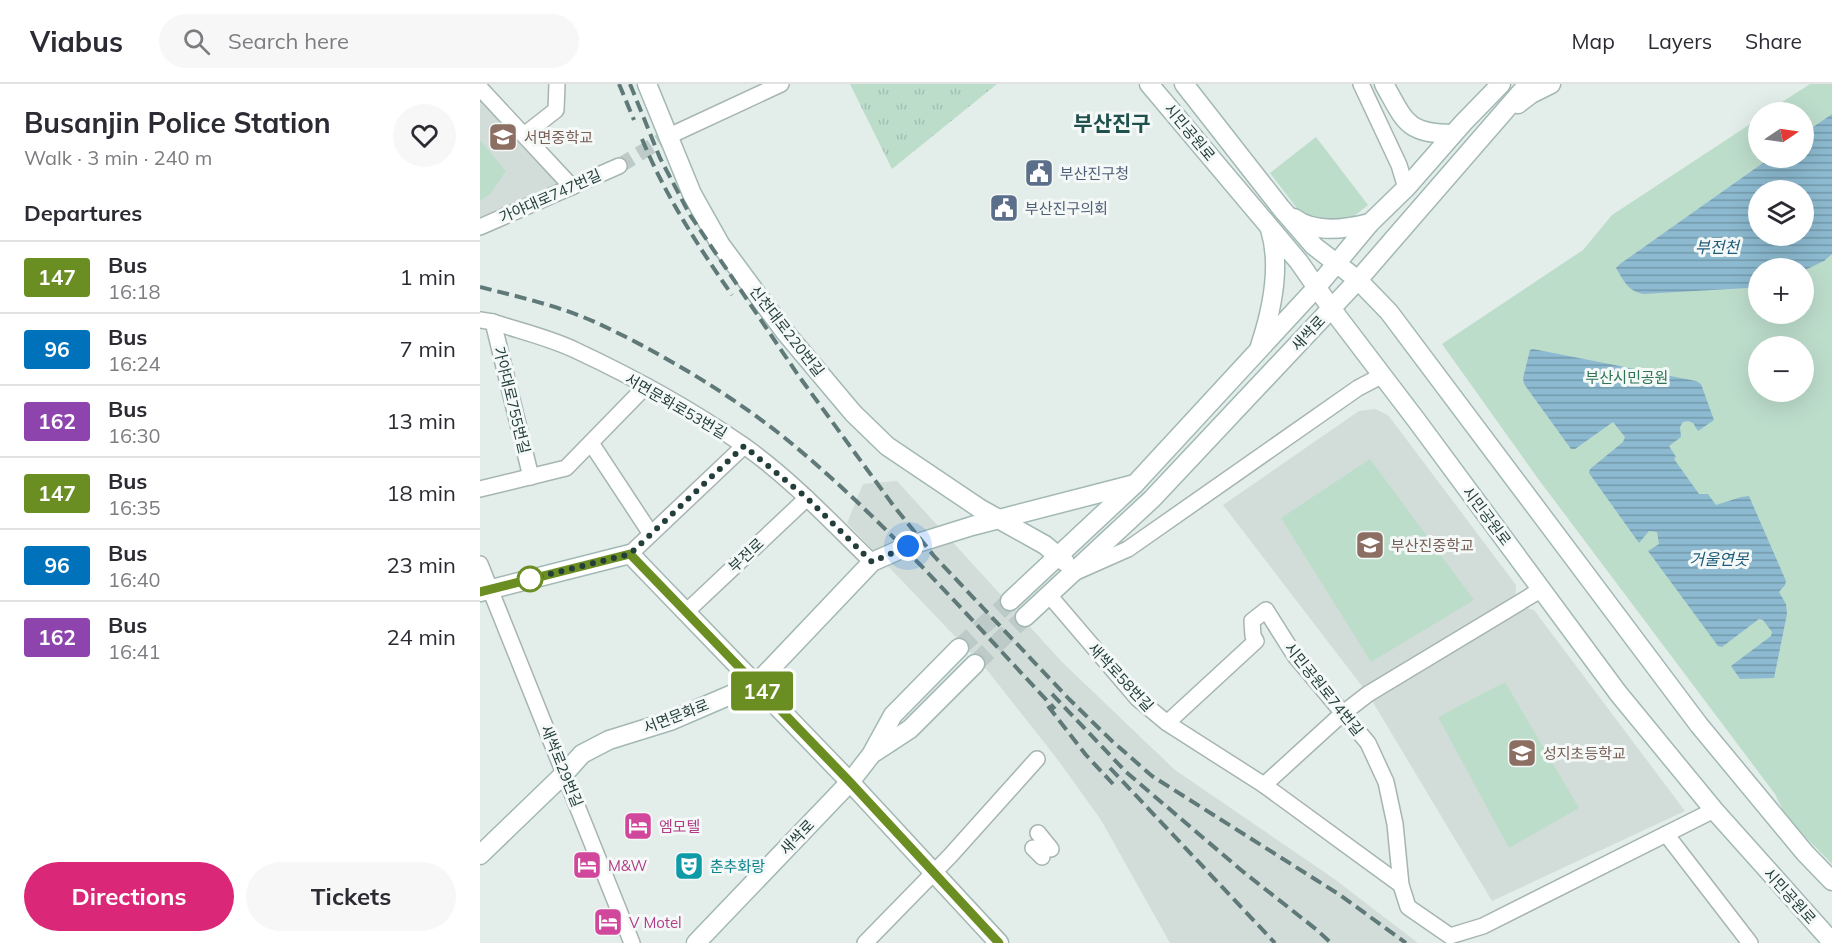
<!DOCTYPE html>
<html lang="en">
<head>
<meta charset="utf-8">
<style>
	body { margin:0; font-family:Mulish,"Noto Sans KR",sans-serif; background:#f7f7f7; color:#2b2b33; height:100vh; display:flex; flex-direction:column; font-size:22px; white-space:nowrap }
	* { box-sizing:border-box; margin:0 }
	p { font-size:20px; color:#7c7c81 }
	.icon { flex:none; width:33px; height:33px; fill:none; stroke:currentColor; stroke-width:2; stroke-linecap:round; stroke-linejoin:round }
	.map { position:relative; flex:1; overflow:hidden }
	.details { display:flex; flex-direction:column; background:#fff; width:480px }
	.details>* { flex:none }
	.badge { padding:0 12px; border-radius:4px; font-size:21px; line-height:39px }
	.needle { width:39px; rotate:77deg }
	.fabs { position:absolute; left:1268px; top:18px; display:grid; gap:12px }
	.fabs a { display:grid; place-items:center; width:66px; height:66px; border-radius:50%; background:#fff; box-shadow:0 6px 24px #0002; font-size:30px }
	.you { position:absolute; width:30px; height:30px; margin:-15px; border:4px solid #fff; border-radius:50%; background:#1a73e8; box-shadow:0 0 0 9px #1a73e833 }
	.map>.badge { position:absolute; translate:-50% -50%; box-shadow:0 0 0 3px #fff }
	h2 { padding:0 24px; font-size:22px; line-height:54px }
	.round { display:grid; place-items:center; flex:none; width:63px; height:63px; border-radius:32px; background:#f7f7f7 }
	.head { display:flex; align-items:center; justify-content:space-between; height:102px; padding:0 24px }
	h1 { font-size:28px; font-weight:700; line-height:45px }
	.primary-button { display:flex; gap:12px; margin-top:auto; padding:12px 24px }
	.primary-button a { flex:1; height:69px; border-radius:36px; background:#db2777; color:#fff; font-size:24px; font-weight:700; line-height:69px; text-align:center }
	.primary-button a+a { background:#f7f7f7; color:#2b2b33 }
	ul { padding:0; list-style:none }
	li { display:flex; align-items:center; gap:18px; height:72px; padding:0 24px; border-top:2px solid #e1e1e2 }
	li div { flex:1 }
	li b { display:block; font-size:22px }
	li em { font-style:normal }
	li .badge { min-width:66px; font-weight:700; text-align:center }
	header { display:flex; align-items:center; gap:36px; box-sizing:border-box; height:84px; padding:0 30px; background:#fff; border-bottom:2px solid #e1e1e2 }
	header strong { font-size:28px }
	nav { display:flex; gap:33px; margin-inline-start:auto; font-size:21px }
	.search { width:420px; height:54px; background:#f7f7f7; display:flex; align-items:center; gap:15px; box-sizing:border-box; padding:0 21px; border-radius:33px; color:#7c7c81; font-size:22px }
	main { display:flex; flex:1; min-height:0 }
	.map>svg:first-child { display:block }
	.built { fill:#d2ddd9 }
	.grass { fill:url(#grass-tufts) }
	.green { fill:#bdddcb; fill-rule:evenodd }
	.water { fill:url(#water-rules); fill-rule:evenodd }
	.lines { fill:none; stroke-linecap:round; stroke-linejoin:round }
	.street-tunnel { stroke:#bdcac7; stroke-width:15; stroke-dasharray:15 8; stroke-linecap:butt }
	.secondary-tunnel { stroke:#bdcac7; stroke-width:18; stroke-dasharray:18 9; stroke-linecap:butt }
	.street-casing { stroke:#a6b5b2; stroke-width:18 }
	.secondary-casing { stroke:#a2b8b4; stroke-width:21 }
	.street { stroke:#fff; stroke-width:15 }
	.secondary { stroke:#fff; stroke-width:18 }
	.rail { stroke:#5e7977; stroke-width:4; stroke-dasharray:12 6; stroke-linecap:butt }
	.line-casing { stroke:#fff; stroke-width:14 }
	.line { stroke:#6b8e23; stroke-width:9 }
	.walk { stroke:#233e3b; stroke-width:6; stroke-dasharray:0 10.8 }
	.stop-dot { fill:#fff; stroke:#6b8e23; stroke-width:3 }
	.labels { text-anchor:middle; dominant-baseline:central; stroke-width:6; stroke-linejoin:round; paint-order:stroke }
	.street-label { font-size:15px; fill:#233e3b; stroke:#f4f9f8 }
	.education-label { font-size:15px; fill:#785e54; stroke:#f4f9f8; text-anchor:start }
	.service-label { font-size:15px; fill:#4e5e75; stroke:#f4f9f8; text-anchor:start }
	.park-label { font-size:15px; fill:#2e7455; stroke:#f4f9f8 }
	.hotel-label { font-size:15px; fill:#b23c85; stroke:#f4f9f8; text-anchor:start }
	.culture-label { font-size:15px; fill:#0d838f; stroke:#f4f9f8; text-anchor:start }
	.water-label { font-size:16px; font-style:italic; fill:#1e5a79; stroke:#f4f9f8 }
	.district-label { font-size:21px; font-weight:bold; fill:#1f504c; stroke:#f4f9f8 }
</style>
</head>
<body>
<header>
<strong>Viabus</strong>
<div class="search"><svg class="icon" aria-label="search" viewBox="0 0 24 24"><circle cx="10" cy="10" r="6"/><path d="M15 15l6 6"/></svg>Search here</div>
<nav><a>Map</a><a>Layers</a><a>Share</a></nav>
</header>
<main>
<section class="details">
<div class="head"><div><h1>Busanjin Police Station</h1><p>Walk · 3 min · 240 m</p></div><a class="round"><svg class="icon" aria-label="heart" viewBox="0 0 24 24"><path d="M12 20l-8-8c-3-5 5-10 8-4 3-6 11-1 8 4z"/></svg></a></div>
<h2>Departures</h2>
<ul>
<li><span class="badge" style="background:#6b8e23;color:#fff">147</span><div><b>Bus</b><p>16:18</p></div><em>1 min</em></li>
<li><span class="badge" style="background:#0072bc;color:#fff">96</span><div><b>Bus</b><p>16:24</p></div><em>7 min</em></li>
<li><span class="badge" style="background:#8e44ad;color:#fff">162</span><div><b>Bus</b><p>16:30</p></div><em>13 min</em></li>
<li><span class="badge" style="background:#6b8e23;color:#fff">147</span><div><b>Bus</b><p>16:35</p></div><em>18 min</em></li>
<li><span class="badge" style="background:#0072bc;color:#fff">96</span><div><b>Bus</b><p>16:40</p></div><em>23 min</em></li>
<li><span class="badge" style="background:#8e44ad;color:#fff">162</span><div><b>Bus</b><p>16:41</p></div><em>24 min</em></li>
</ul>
<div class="primary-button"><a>Directions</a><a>Tickets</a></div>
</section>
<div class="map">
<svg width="1352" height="859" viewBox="0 0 1352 859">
	<defs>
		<pattern id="grass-tufts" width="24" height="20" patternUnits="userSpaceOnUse" patternTransform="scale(1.5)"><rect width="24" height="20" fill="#bdddcb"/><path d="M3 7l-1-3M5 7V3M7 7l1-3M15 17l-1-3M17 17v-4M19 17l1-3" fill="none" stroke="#a2bfaf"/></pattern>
		<pattern id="water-rules" width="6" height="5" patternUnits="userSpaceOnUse" patternTransform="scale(1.5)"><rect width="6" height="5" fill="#8dbad0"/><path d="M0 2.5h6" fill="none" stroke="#7399aa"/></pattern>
	</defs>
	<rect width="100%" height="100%" fill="#e3edea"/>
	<g class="built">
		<path d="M0 3 92 103 0 143Z"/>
		<path d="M895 325 908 331 1036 501 1035 521 1054 526 1205 727 1012 817 888 610 743 421 879 327Z"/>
		<path d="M417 397 582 578 695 686 853 794 938 859H690L621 736 578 676 507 586 367 439 383 400Z"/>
	</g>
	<path class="grass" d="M370 0H517L412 85Z"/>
	<g class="green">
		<path d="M1330 0H1352V780L1306 733 1295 710 1059 396 962 260 1103 166 1132 131 1278 35V74H1323V28H1287ZM1278 106H1323V152H1278ZM1278 184H1323V230H1278ZM1278 262H1323V308H1278Z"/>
		<path d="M836 53 888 121 869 136H826L790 89Z"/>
		<path d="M0 56 26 87 10 110 0 117Z"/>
		<path d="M890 375 994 516 891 578 801 434Z"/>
		<path d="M1025 598 1099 724 1029 764 958 633Z"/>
	</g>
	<g class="water">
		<path d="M1352 30V170L1344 177 1323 187V184H1278V201L1267 204 1163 210C1148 207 1144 197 1136 184L1140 180 1290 74H1323V50ZM1278 106H1323V152H1278Z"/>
		<path d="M1053 265 1216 297 1221 300 1234 336 1218 347 1213 339 1208 337 1203 338 1200 343 1201 353 1189 362 1196 373 1194 375 1219 410H1228L1236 421 1261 413 1269 412 1306 497 1305 501 1299 508 1306 520 1307 530 1294 594 1260 595 1251 582 1291 552 1292 548 1283 536 1279 535 1242 563 1238 562 1168 467 1179 460 1177 448 1169 447 1159 459 1109 389 1110 385 1143 358 1145 353 1133 338 1095 365H1091L1044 300 1043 294 1050 266Z"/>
	</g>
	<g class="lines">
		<path class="street-tunnel" d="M139 82 187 53"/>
		<g class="secondary-tunnel">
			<path d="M479 564 530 517"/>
			<path d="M495 580 545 533"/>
		</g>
		<g class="street-casing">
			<g id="street">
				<path d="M881 0 919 81 926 104"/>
				<path d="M0 4 92 103"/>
				<path d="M44 51 76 26 77 0"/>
				<path d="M187 53 301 0"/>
				<path d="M0 143 139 82"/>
				<path d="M0 236 13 238C40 247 70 254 95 266 153 293 211 325 263 361 310 394 351 438 392 478"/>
				<path d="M13 238 51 393"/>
				<path d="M111 359 171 450"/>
				<path d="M0 405 86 384 166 302"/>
				<path d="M150 470 264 362"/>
				<path d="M0 480 152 859"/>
				<path d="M596 488 648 465 878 304 901 292"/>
				<path d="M569 511 657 614 687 639 784 701 921 801"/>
				<path d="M206 528 327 414"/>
				<path d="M687 639 776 557 773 552 772 537 786 526 815 572 888 659 906 698 915 740 921 801 928 823 970 852 1003 842 1234 726"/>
				<path d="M784 701 862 630 888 610 1062 505"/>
				<path d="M558 749 571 765"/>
				<path d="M1186 750 1270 859"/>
				<path d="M553 764 562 773"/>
				<path d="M385 859 470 772 557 675"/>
			</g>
		</g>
		<g class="secondary-casing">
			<g id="secondary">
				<path d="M167 0 212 110 240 160 305 248 373 329 407 362 499 424 565 461 585 478"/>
				<path d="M669 0 819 178 851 224 937 337 1138 609 1234 726 1352 858"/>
				<path d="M704 0 801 124 834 162 878 196 909 228 1219 641 1325 769 1352 797"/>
				<path d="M904 0C925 37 926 50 973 50"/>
				<path d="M1038 20 1051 10 1071 0"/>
				<path d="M814 134C835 150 866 145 890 139"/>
				<path d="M780 262C792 226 801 181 790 145"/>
				<path d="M0 508 150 470 370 698 519 859"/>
				<path d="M530 517 655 400 836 204 890 139 926 104 983 39 1021 0"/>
				<path d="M545 533 672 415 878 196 1048 0"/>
				<path d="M395 668 430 645 495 580"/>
				<path d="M0 771 85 689 102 670 129 656 190 637 276 600 392 478 428 462 492 442 655 400"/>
				<path d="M216 859 370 698 391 671 413 631 479 564"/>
			</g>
		</g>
		<use href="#street" class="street"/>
		<use href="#secondary" class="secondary"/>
		<g class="rail">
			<path d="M139 0 154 36"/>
			<path d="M150 0 180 74 210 131 318 291 413 421 454 472 589 615 632 657 672 692 860 811 926 859"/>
			<path d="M162 55C185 111 218 162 252 211"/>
			<path d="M0 203C39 213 80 222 117 239 184 270 260 316 317 364 410 442 491 536 575 625"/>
			<path d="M572 610 646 688 761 786 837 846 851 859"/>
			<path d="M568 622 606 671 633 700"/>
			<path d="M630 684 795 859"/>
		</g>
	</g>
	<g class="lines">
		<g class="line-casing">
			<path id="line" d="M0 508 150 470 370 698 519 859"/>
		</g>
		<use href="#line" class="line"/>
		<path class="walk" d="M50 495 150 470 264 362 327 414 392 478 428 462"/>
	</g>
	<defs>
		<g id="school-square" transform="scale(1.5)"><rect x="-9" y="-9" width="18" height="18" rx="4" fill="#8d6e63" stroke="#f4f9f8"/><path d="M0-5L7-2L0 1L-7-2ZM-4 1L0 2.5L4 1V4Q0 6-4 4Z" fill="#fff"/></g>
		<g id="civic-square" transform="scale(1.5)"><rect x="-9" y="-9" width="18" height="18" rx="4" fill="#5c6f8a" stroke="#f4f9f8"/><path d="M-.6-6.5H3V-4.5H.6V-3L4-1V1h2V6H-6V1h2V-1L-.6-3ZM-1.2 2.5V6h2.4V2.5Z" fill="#fff"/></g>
		<g id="hotel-square" transform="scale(1.5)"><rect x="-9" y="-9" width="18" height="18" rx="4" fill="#d1479c" stroke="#f4f9f8"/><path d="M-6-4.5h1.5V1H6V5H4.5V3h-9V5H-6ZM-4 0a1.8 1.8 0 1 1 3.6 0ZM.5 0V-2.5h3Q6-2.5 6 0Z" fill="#fff"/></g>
		<g id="theatre-square" transform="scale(1.5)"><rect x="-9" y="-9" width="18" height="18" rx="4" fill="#0f9aa8" stroke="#f4f9f8"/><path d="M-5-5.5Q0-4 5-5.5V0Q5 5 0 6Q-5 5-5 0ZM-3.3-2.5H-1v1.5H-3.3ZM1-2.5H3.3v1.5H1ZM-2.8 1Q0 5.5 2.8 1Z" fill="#fff"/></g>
	</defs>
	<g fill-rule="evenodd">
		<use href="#school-square" x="23" y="53"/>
		<use href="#civic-square" x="559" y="89"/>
		<use href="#civic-square" x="524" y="124"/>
		<use href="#school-square" x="890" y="461"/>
		<use href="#school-square" x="1042" y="669"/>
		<use href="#hotel-square" x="158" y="742"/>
		<use href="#hotel-square" x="107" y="781"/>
		<use href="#theatre-square" x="209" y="782"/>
		<use href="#hotel-square" x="128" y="838"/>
	</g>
	<circle class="stop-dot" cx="50" cy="495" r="12"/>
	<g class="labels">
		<g class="street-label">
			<text transform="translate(710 48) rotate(50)">시민공원로</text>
			<text transform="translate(70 112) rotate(-24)">가야대로747번길</text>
			<text transform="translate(307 247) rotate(52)">신천대로220번길</text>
			<text transform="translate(828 249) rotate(-47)">새싹로</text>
			<text transform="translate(32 316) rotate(76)">가야대로755번길</text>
			<text transform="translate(196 322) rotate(30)">서면문화로53번길</text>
			<text transform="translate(1007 432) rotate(53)">시민공원로</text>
			<text transform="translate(266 471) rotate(-43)">부전로</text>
			<text transform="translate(641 593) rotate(47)">새싹로58번길</text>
			<text transform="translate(844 605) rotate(51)">시민공원로74번길</text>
			<text transform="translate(196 632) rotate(-21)">서면문화로</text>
			<text transform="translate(82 682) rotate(68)">새싹로29번길</text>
			<text transform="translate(317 753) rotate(-46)">새싹로</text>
			<text transform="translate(1310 812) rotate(48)">시민공원로</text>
		</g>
		<g class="education-label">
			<text x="44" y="53">서면중학교</text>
			<text x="911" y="461">부산진중학교</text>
			<text x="1063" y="669">성지초등학교</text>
		</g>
		<g class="service-label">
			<text x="580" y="89">부산진구청</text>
			<text x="545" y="124">부산진구의회</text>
		</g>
		<g class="park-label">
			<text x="1147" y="293">부산시민공원</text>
		</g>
		<g class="hotel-label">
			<text x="179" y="742">엠모텔</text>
			<text x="128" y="781">M&amp;W</text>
			<text x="149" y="838">V Motel</text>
		</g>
		<g class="culture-label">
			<text x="230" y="782">춘추화랑</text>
		</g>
		<g class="water-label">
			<text x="1237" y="163">부전천</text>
			<text x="1239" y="475">거울연못</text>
		</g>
		<g class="district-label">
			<text x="632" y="39">부산진구</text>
		</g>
	</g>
</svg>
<div class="fabs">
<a><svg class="needle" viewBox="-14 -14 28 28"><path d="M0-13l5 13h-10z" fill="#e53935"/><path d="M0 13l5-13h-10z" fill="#7c7c81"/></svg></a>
<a><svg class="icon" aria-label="layers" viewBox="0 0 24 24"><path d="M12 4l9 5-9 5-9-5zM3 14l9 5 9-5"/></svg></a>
<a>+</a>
<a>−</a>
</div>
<div class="you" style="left:428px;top:462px"></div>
<b class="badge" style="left:282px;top:607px;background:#6b8e23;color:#fff">147</b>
</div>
</main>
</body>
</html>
